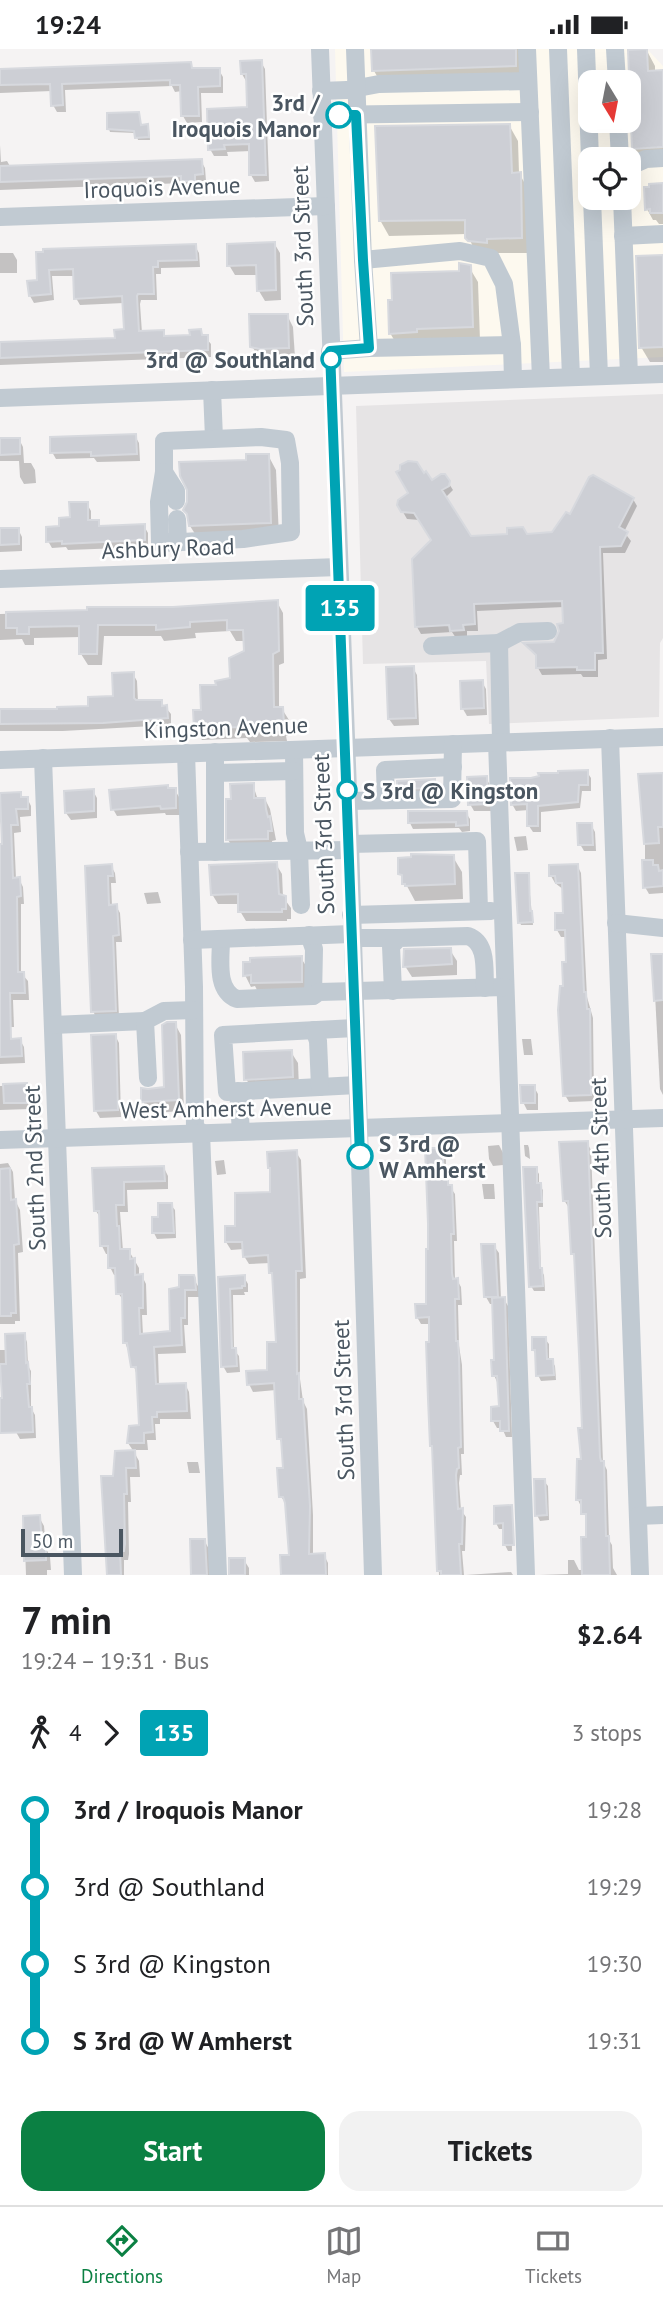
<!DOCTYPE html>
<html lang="en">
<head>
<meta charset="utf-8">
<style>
	body { margin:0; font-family:"PT Sans",sans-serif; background:#f2f2f2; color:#202124; height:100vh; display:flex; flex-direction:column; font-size:26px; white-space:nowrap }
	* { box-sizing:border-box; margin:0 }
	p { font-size:23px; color:#757577 }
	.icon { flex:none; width:38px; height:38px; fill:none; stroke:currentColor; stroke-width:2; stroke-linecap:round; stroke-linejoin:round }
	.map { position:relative; height:1526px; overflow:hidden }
	.panel { display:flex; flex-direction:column; background:#fff; flex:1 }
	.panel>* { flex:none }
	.badge { padding:0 14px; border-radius:5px; font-size:24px; line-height:46px }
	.needle { width:46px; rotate:170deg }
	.buttons { position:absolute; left:578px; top:21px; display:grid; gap:14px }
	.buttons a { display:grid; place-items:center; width:63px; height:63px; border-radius:14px; background:#fff; box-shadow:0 7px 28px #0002; font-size:35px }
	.scale { position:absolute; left:21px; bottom:18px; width:102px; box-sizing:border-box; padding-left:7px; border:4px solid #4a5661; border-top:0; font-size:19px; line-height:24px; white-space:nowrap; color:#4a5661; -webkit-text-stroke:5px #fff; paint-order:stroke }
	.map>.badge { position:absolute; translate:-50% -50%; box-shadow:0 0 0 4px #fff }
	.legs { display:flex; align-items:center; gap:10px; height:77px; padding:0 21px; font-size:23px }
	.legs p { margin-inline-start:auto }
	.overview { display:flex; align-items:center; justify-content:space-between; height:119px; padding:0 21px }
	h1 { font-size:38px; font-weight:600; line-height:52px }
	.cta { display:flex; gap:14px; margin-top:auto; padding:14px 21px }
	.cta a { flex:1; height:80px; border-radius:21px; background:#0b8043; color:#fff; font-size:28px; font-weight:600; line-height:80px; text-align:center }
	.cta a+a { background:#f2f2f2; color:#202124 }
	ul { padding:0 21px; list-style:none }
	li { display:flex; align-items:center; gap:24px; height:77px; font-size:26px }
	li i { display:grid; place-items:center; width:10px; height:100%; margin:0 9px; background:currentColor }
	li i::after { content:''; width:18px; height:18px; margin:-9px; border:5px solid; border-radius:50%; background:#fff }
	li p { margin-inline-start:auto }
	li:first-child i { background:linear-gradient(#0000 50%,currentColor 0) }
	li:last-child i { background:linear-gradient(currentColor 50%,#0000 0) }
	.status { display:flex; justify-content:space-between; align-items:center; height:49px; padding:0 35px; background:#fff; direction:ltr }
	.status svg { height:19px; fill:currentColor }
	.tab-bar { display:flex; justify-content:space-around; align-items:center; height:98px; border-top:2px solid #e0e0e0; background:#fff; font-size:19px; color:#757577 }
	.tab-bar a { display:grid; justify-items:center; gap:4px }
	.tab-bar .selected { color:#0b8043 }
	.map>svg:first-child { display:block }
	.commercial { fill:#fdf9ef; fill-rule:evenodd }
	.education { fill:#e6e4e5 }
	.shadow { fill:#0003 }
	.building { fill:#cdcfd5; stroke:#d7d9de; stroke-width:2 }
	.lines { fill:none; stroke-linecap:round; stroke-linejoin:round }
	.minor { stroke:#c1cad2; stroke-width:18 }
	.line-1-casing { stroke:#fff; stroke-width:16 }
	.line-1 { stroke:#00a3b4; stroke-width:10 }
	.stop-1-dot { fill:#fff; stroke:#00a3b4; stroke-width:3.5 }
	.labels { text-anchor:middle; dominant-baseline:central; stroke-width:5; stroke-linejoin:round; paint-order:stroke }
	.stop-label { font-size:23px; font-weight:bold; fill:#4a5661; stroke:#fff; text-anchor:end }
	.street-label { font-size:23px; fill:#4a5661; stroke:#fff }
</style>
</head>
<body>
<div class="status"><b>19:24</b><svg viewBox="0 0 49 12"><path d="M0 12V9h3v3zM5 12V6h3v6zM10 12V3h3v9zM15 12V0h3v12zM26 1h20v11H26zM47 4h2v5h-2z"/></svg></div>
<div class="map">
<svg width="663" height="1526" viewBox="0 0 663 1526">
	<rect width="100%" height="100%" fill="#f5f3f3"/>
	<path class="commercial" d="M335 0H647L663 17V308L344 323ZM590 33H628V72H590ZM590 110H628V149H590Z"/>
	<path class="education" d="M663 345V589L660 594 659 668 489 675 486 612 363 615 356 357Z"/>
	<g class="shadow">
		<path d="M373 0H524V32L383 37 374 22Z"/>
		<path d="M647 2 655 17V23H663V114H642L634 99Z"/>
		<path d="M261 13 265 20 269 132 255 133 251 126V102L227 103 228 107H214L210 100 249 60 246 32 242 25Z"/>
		<path d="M190 15 194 21H219L223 28V44H201L202 73 187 74 183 67 182 42 175 43 172 37 65 41 66 63H57L53 56 52 42 0 44V22Z"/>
		<path d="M138 65 141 77H147L149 80 150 91H138L136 84 110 83 109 80Z"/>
		<path d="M509 76 518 92 519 124 528 140 530 204H476L467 185 389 187 380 171Z"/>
		<path d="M0 96 1 113 7 112 11 119 201 112 205 119 206 132 198 133V139H187L184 134 0 141Z"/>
		<path d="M663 136V175H659L656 171H653L647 160Z"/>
		<path d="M274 194 280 204 281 251 265 252 259 242 258 226H235L229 216Z"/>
		<path d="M195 197 199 204 200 218 161 219V225H156L157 251H141L140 255 142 284 163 283 167 289 191 288 200 282 211 295V308L0 316V294L117 290 126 282 124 254 80 256 76 249 75 227H52L54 251 34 254 30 247 29 233H39L38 205Z"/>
		<path d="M0 204H13L17 211V224H0Z"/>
		<path d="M663 207V313H650L641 298Z"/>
		<path d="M469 218 478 233 480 292 399 299 390 284Z"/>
		<path d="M287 266 293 278 295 309 267 311 259 309 252 297Z"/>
		<path d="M135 387 139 394 140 412 97 413 94 409 56 410 52 403Z"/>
		<path d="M19 390 23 398 24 414H31L35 421 36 434 24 435 20 428 19 412H0V391Z"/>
		<path d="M268 406 276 421 279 488 199 491 190 477 248 412Z"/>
		<path d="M444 427 453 441 445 449 470 488 553 485 571 467 633 450 637 457 624 483 631 492 625 504H603L607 610 598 611V628H583L581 625 542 626 538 619V609L526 596 556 594 564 576V558L477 562 478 582H467V588L456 589 452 583 421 585 417 578 433 492 420 471 407 470 399 456 431 433Z"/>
		<path d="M87 455 91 462V473H98L101 478 144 477 148 484V498L68 501 66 498 52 499 48 492Z"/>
		<path d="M18 480 22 488V502L0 503V481Z"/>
		<path d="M277 553 283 564 284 614 279 616V660H282L289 671 290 687H286L287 692 250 693 247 689 202 691 195 680 217 638 232 631 246 603V592H236L230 582 195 584 196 589 164 592 161 587H104L102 616H88L81 605V588L34 589V596H25L22 590 0 591V565L173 560Z"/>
		<path d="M413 619 417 626 419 676 394 677 389 670Z"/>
		<path d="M133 625 137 632 138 653H161L171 665V676L63 682H0V662L90 659 114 649Z"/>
		<path d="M482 633 486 640 487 666 467 667 463 660Z"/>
		<path d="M587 723 591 729V742H582L580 759 541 763V783H533L529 777V761L516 762 512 755 540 728Z"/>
		<path d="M663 725V844L649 845 645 838V782Z"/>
		<path d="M486 729 490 736 491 762H474L470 755Z"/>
		<path d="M434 732 440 743 405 750 399 739Z"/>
		<path d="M253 736 258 751 265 750 270 760 276 791 272 792 273 799 234 800 228 791 233 751Z"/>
		<path d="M169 741H175L179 748 180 766H166L165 764 117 767 113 760Z"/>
		<path d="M93 742 97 749V769L71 771 66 764Z"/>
		<path d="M20 745 23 749H27L31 757V767L20 768 21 783 14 784 16 830H19L23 838 24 855H21V924L28 932 29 951H13L14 978H0V797L4 796 0 769V746Z"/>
		<path d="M466 764 470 770V782L462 783 459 779 413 780 410 774Z"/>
		<path d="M591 776 595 783 596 802H584L580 795Z"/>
		<path d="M526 787 528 801 517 802 514 788Z"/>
		<path d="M453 808 462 823 463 850 415 852 400 824Z"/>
		<path d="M276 815 282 825 283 848 291 859V870H287V872H246L240 862V855H218L212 845Z"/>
		<path d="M577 816 581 824 587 948 593 969 594 1052 569 1053 565 1046 567 888H561L557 881 565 865 564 841 555 834 551 827Z"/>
		<path d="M111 817 115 824 116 834H111L112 857H116L120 864 122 893H116L119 969 97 970 93 962 87 818Z"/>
		<path d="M528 826 533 876H521L520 873Z"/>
		<path d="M158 843 161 854 147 855 144 844Z"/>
		<path d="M450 901 457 912V926L412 928 405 917Z"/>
		<path d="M663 906V1046L660 1040 653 907Z"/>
		<path d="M301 909 308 920 307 944 259 945 255 937 251 938 245 926Z"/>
		<path d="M175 975 181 986 184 1062 149 1064 143 1052 166 1039Z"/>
		<path d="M115 986 119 994 121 1068 100 1069 96 1062Z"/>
		<path d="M522 990H531L533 1006H524Z"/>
		<path d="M20 991 24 998 25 1014 0 1015V992Z"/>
		<path d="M291 1003 298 1014 299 1039 253 1041 246 1030Z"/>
		<path d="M26 1036 30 1043V1060L0 1061V1037Z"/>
		<path d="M534 1038 538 1045V1061H527L523 1053Z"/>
		<path d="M587 1094 591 1101 603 1413 607 1421 609 1491 612 1496 613 1519 617 1526H539L568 1525V1511H574L579 1521H584L588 1489V1473L578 1451 584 1381 576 1211 573 1205 569 1159 564 1151Z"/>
		<path d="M499 1096 503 1104V1116L493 1117 489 1110 488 1097Z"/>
		<path d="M524 1096H528L529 1099 530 1110 525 1107Z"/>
		<path d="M442 1101 446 1108V1132L455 1145 457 1192H454L455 1231H457L461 1238 462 1256H458L459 1297 462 1316 464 1405H461L462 1426H460L459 1434 461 1461 466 1468 465 1502H462L464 1526H439L434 1401 432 1397 431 1275H421L417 1268 428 1257 430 1202Z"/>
		<path d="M296 1103 301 1111 306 1229 300 1230V1330L303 1352 307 1360 313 1466V1506H324L328 1514V1526H282L291 1507 287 1455 281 1448 285 1421 283 1397 279 1389 276 1341 253 1343 249 1335 269 1323 278 1295 274 1229 271 1223 270 1214 249 1215 244 1207V1200L231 1201 226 1193 237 1179 272 1145Z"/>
		<path d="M224 1111 226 1125 217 1126 215 1112Z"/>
		<path d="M8 1114 13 1123 15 1151 20 1161 23 1203 18 1204 20 1272H15V1275H0V1115Z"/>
		<path d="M164 1119 168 1127V1140L127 1141 128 1163H120L123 1202H129L139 1219V1227H142L146 1235 147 1266H142L143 1286 172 1283 181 1240 193 1228 199 1239V1248H188V1276H184L186 1304 158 1305 159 1337 185 1335 189 1343 191 1370H160V1375H155L156 1391H147L148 1401H133L139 1412 140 1428H130L131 1453H128L129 1505 128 1511H124V1526H108L115 1428 134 1403 128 1394 141 1378 137 1326 125 1293 124 1252 118 1244 117 1226H114L110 1218V1205H106L102 1197 101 1170 96 1162 94 1121Z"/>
		<path d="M536 1120 539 1125V1136L543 1141V1158H539L541 1221 544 1226 545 1242H534L531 1237Z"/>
		<path d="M482 1135H494L495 1150H484Z"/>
		<path d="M171 1156 175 1161 176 1189 157 1190 154 1184 160 1170Z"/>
		<path d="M494 1197 499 1204 501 1250H504L508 1257 512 1388H506L502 1379H497L493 1372 501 1359 497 1333 494 1326 495 1312 494 1255H490L486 1248Z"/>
		<path d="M244 1228 248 1235V1243H244L245 1246H233L234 1301 239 1307 240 1323 227 1324 223 1317 220 1229Z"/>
		<path d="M24 1286 27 1293 28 1317 31 1322V1359L35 1366 36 1389 20 1390 16 1383 4 1330H0V1301H8Z"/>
		<path d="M545 1290 549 1295V1312H552L555 1317 556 1331 541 1332 538 1326 537 1307 533 1301Z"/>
		<path d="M187 1413H198L200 1424H189Z"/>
		<path d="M544 1432 548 1437 549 1471 540 1472 537 1466Z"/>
		<path d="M511 1458 513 1462H511L512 1502H508L505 1496V1480H499L496 1474Z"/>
		<path d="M39 1468 44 1477 46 1499 50 1508 51 1521H47V1526H26L24 1469Z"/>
		<path d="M204 1491 209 1500 210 1526H193Z"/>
		<path d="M244 1511 249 1519V1526H230Z"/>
		<path d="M511 1523 513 1526H466Z"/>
	</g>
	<g class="building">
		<path d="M371 0H516V17L372 22Z"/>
		<path d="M647 0 648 22 663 21V98L632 100 628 1Z"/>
		<path d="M262 11 266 126H249V95L224 96 225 100 208 101 207 60 247 58 246 25H241L240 12Z"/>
		<path d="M191 13 192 19H220V37L198 38 199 67H181L180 36H170V31L62 35 63 56 51 57 50 35 0 36V20Z"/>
		<path d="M139 63 141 76 148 75 149 88 135 89 134 82 107 80V64Z"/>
		<path d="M510 75 512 124 521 123 522 189 487 190V194L468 192 465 189V171L379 172 375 77Z"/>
		<path d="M202 110 203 125 195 126V132H181V127L0 133V117Z"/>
		<path d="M663 134V164H650V160L645 161 644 138H649V135Z"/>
		<path d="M275 193 276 241 257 242 256 216 227 217V195Z"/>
		<path d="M196 195 197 211 158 212V218H153L154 245H138L137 247 139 282 164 281V287L190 286 189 281 201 280 202 286H208V301L0 309V293L115 289 114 281 124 280 122 247 74 250 73 220 49 221 51 245 29 247 27 232 37 231 36 203H43V200Z"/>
		<path d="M663 206V298L639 299 636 207Z"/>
		<path d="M459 214 471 216 473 278 417 280V283L389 285 388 251H392L391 224 459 222Z"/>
		<path d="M249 265H288L289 299 260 300 250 298Z"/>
		<path d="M136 385 137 405 91 407V403L50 404V388Z"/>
		<path d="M0 389H20V405L0 406Z"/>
		<path d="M246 405H269L271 474 189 477 187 465 183 461 187 453V441L180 427 179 413 246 411Z"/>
		<path d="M408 412 417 413 424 424 426 422 432 431 441 425H445L450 432 449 437 442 441 471 487 507 485V479L523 478 527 485 552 483 566 463 570 465 589 428 593 426 634 449 619 478 628 483 621 497 600 498 603 604H595V621H577V618L536 619V606L523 594 554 593 559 582 557 575 563 574 562 552 474 555 475 575 463 576 464 581 450 582 449 576 415 578 412 510 431 491 414 464 401 463 397 456 398 451 408 444 396 423 400 421V416Z"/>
		<path d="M69 453H88V471H99V477L145 475V491L62 495V492L46 493V478L59 477V469L70 468Z"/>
		<path d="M0 479H19V495L0 496Z"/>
		<path d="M278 551 279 602 273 605 274 658H283L284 676H281V681L242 682 241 678 194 680 193 661H201L200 636H216L215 632 230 629 229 609 244 602 243 581H227V571L190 573V578L156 581V576H98L97 605H79V577L29 578V585H17V579H6V563L87 561V558H173Z"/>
		<path d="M414 617 416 669 388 670 386 618Z"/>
		<path d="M134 623V649L136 651H162V657L167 656 168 669 103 674 0 675V660H57V658L88 657V648L113 647 112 624Z"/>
		<path d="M483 631 484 659 461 660 460 632Z"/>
		<path d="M588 721V736H579L578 753 538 757V777H527V755L511 756 510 729H531L539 727 538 724H558V722Z"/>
		<path d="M663 724V778H658L659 794 644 795 638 725Z"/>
		<path d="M487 727 488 755 468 756 467 728Z"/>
		<path d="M435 730V739L397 740V732Z"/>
		<path d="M254 734V749H265L266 760 268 768 270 767 272 782H268V790L226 791V750H231L230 735Z"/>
		<path d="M168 736V739H176V759L161 760 160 757 111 761 109 741Z"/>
		<path d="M94 740V762L65 764 64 742Z"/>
		<path d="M21 743V748H28V760H16L18 776H11L13 829 20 828 21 847 17 848 18 923H24L25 944H10L11 990 21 989 22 1007 0 1008V795H2L0 744Z"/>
		<path d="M408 762H467L468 776 456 777V773L408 774Z"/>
		<path d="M577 774H592L593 796H578Z"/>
		<path d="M411 805 454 806 455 835 405 837V835H402V826L398 825V809L411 808Z"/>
		<path d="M642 811H653V816H658L659 822 663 821V837L643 839Z"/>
		<path d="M277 813 279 845 286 847V860H282V863H238V845L211 846 209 816Z"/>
		<path d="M112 815 113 827H108L109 856 117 855 119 886 113 887 116 962 91 963 85 817Z"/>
		<path d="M578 815 584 943H586L587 960H590L591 1046 563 1047 558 961 560 937H563L562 913H566L565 881H555V864H563L562 834H556L555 827H549V816Z"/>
		<path d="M515 824H529L530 862H532L533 873 518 874Z"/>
		<path d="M451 899 452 915 403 918 404 900Z"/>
		<path d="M651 905H663V951L654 952Z"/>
		<path d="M302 907V933L251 934V926L243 927V913H250V909Z"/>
		<path d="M167 973H176L179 1051 141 1053V1039L148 1040 164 1038 162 976Z"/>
		<path d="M116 985 118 1061 94 1062 91 986Z"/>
		<path d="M292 1001 293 1028 244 1031 243 1003Z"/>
		<path d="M27 1034V1054H4L3 1035Z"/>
		<path d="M520 1036H535V1054H521Z"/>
		<path d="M588 1092 600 1408 601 1412H604L606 1487H609L610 1526H582L581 1488H586V1465H581V1451H576L577 1410H581L578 1379H582L579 1305 574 1205H571L568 1152H563L559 1093Z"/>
		<path d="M425 1099H443V1130H448V1136H452L454 1185H451L452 1224 453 1230 458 1229 459 1250H455L456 1292H458L459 1308 461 1398 458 1399 459 1419 457 1420 456 1426 458 1460 463 1459 462 1495H459L461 1526H441V1522H437L432 1397H430L428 1350 426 1293H429V1268L416 1269 415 1255H426V1200H428V1174Z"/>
		<path d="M297 1101 302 1222H296L297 1325 299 1324V1350H303L310 1457 309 1505 325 1504 326 1526H281L280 1506H289L285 1454 283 1448H279L278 1435 277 1419H283L281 1390H277L274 1334 247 1336 246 1322 267 1321V1293H276L272 1224H269L268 1206 243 1208 242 1193H225V1177H235V1144L270 1143V1119H268L267 1103Z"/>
		<path d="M164 1117 165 1132 124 1133V1156H116L117 1177H119L120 1200H130V1210L135 1209V1226L143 1225V1259H139L140 1285 170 1282 169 1240 179 1238V1226H194L195 1229 196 1241H185V1269H181L182 1296 154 1298 156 1335 186 1334 187 1362 157 1363V1368H152L153 1383 144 1384V1394H127L129 1377 139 1376 136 1318H131L127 1294H123L122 1245H116L115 1219H108V1197H100L99 1162H94L92 1119Z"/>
		<path d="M523 1118H537V1134H541L542 1153H537L540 1219H542L543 1237 529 1238Z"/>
		<path d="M10 1119 11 1151 16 1150 19 1195 14 1196 16 1264H11V1267H0V1120Z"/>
		<path d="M158 1154H172L174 1184H152V1168H158Z"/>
		<path d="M481 1195H495L498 1248H484Z"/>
		<path d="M245 1226V1237H242V1239L230 1240 232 1299H236L237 1317 221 1318 218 1228Z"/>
		<path d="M505 1248 509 1382H500V1372H491V1358L499 1357 497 1327H492L491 1311H494L492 1249Z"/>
		<path d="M25 1284 26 1314 28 1313 30 1335H27L29 1358H32L33 1383 0 1384V1349H2L0 1315H6L5 1285Z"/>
		<path d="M532 1288H546L547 1310H553L554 1326 536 1327 535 1301H532Z"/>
		<path d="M135 1401 136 1419H126L127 1445H124L125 1495 124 1502H120L121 1526H107L101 1427H113L115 1402Z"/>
		<path d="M534 1430H545L547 1466 535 1467Z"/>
		<path d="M512 1456 514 1496H503V1474L494 1475V1457Z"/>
		<path d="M40 1466 42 1496H46V1511L24 1512 23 1467Z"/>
		<path d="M190 1490H205L207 1526H191Z"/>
		<rect x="229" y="1509" width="16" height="17"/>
	</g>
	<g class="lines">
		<g class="minor">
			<path d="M320 0 350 795 373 1526"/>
			<path d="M527 0 541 329"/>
			<path d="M558 0 571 328"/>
			<path d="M586 0 590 110"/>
			<path d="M615 0 617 33"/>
			<path d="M321 42 347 41 379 35 528 32"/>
			<path d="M322 66 530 63"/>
			<path d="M618 72 620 110"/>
			<path d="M628 118 646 110 663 109"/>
			<path d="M592 149 599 327"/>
			<path d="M622 149 629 326"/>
			<path d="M0 168 326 157"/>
			<path d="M623 187 663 185"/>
			<path d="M363 211 460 202 491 209 504 235 512 296"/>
			<path d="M369 299 512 296 513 330"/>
			<path d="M330 302 369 299 363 211 355 0"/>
			<path d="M212 341 214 389"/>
			<path d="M0 349 663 325"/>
			<path d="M261 388 286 391 290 414 291 483 243 490 160 494 159 453 164 423V392Z"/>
			<path d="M164 423 176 442V452"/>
			<path d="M177 470 178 494"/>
			<path d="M0 530 339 518"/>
			<path d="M499 594 520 583 548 582"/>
			<path d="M432 597 499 594 501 693"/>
			<path d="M610 689 640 1526"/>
			<path d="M497 693 526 1526"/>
			<path d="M294 701 295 784 299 801 301 856"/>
			<path d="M186 704 194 938 195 1084"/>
			<path d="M43 709 73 1526"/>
			<path d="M0 711 663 688"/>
			<path d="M215 724 294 722"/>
			<path d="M386 751 385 721 453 718"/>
			<path d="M348 752 452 750 453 695"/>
			<path d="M350 795 477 792 479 862"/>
			<path d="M189 803 350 801"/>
			<path d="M215 803V703"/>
			<path d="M351 866 491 862"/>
			<path d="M616 874 663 879"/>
			<path d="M309 886 314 900 313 947"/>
			<path d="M352 889H399"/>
			<path d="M221 890C221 910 215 941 237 950L313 947 319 943 505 938"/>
			<path d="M192 891 351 885"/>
			<path d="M393 942 391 897 399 889 468 887C488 894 484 921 485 939"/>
			<path d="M53 976 145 972"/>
			<path d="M355 979 223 986 227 1043 357 1036"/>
			<path d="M314 981 318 992 320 1038"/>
			<path d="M148 1029 145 972 164 962 194 961"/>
			<path d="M238 1042 241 1082"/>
			<path d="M201 1083 218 1526"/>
			<path d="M0 1091 663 1069"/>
			<path d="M638 1467 663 1466"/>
		</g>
	</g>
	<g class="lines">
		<g class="line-1-casing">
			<path id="line-1" d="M339 66H356L363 211 369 299 330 302 360 1107"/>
		</g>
		<use href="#line-1" class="line-1"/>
	</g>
	<g class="stop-1-dot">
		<circle cx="339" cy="66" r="12"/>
		<circle cx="331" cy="310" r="9"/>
		<circle cx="347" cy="741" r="9"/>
		<circle cx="360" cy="1107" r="12"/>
	</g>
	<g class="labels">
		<g class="stop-label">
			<text x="320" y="53">3rd /<tspan x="320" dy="26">Iroquois Manor</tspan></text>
			<text x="315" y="310">3rd @ Southland</text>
			<text x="363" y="741" text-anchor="start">S 3rd @ Kingston</text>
			<text x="379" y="1094" text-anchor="start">S 3rd @<tspan x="379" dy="26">W Amherst</tspan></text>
		</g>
		<g class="street-label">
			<text transform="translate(162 138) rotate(-2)">Iroquois Avenue</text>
			<text transform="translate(302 197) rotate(-92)">South 3rd Street</text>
			<text transform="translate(168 499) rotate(-2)">Ashbury Road</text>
			<text transform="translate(226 678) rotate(-2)">Kingston Avenue</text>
			<text transform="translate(323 785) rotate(-92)">South 3rd Street</text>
			<text transform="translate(226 1059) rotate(-1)">West Amherst Avenue</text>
			<text transform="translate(600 1109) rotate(-92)">South 4th Street</text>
			<text transform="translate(34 1119) rotate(-92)">South 2nd Street</text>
			<text transform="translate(343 1351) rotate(-92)">South 3rd Street</text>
		</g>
	</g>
</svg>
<div class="buttons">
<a><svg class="needle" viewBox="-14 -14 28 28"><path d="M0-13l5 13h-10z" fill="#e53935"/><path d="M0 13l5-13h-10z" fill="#757577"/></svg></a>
<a><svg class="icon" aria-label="locate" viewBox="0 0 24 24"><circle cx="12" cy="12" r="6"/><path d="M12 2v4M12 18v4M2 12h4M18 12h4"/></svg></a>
</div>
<div class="scale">50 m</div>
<b class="badge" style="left:340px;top:559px;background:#00a3b4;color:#fff">135</b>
</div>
<section class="panel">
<div class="overview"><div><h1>7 min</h1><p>19:24 – 19:31 · Bus</p></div><b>$2.64</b></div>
<div class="legs"><svg class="icon" aria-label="walk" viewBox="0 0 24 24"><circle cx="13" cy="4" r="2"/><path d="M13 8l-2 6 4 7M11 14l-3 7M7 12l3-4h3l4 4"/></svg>4<svg class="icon" aria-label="forward" viewBox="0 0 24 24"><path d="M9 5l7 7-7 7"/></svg><b class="badge" style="background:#00a3b4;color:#fff">135</b><p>3 stops</p></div>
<ul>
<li><i style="color:#00a3b4"></i><b>3rd / Iroquois Manor</b><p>19:28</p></li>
<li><i style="color:#00a3b4"></i><span>3rd @ Southland</span><p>19:29</p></li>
<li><i style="color:#00a3b4"></i><span>S 3rd @ Kingston</span><p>19:30</p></li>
<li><i style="color:#00a3b4"></i><b>S 3rd @ W Amherst</b><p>19:31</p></li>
</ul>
<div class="cta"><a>Start</a><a>Tickets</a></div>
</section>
<nav class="tab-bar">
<a class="selected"><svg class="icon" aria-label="directions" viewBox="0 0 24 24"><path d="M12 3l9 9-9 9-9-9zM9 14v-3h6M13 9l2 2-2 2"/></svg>Directions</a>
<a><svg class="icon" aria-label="map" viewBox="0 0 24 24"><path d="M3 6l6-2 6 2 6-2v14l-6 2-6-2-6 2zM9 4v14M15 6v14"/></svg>Map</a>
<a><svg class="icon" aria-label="tickets" viewBox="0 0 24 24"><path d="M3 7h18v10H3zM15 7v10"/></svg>Tickets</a>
</nav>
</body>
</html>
